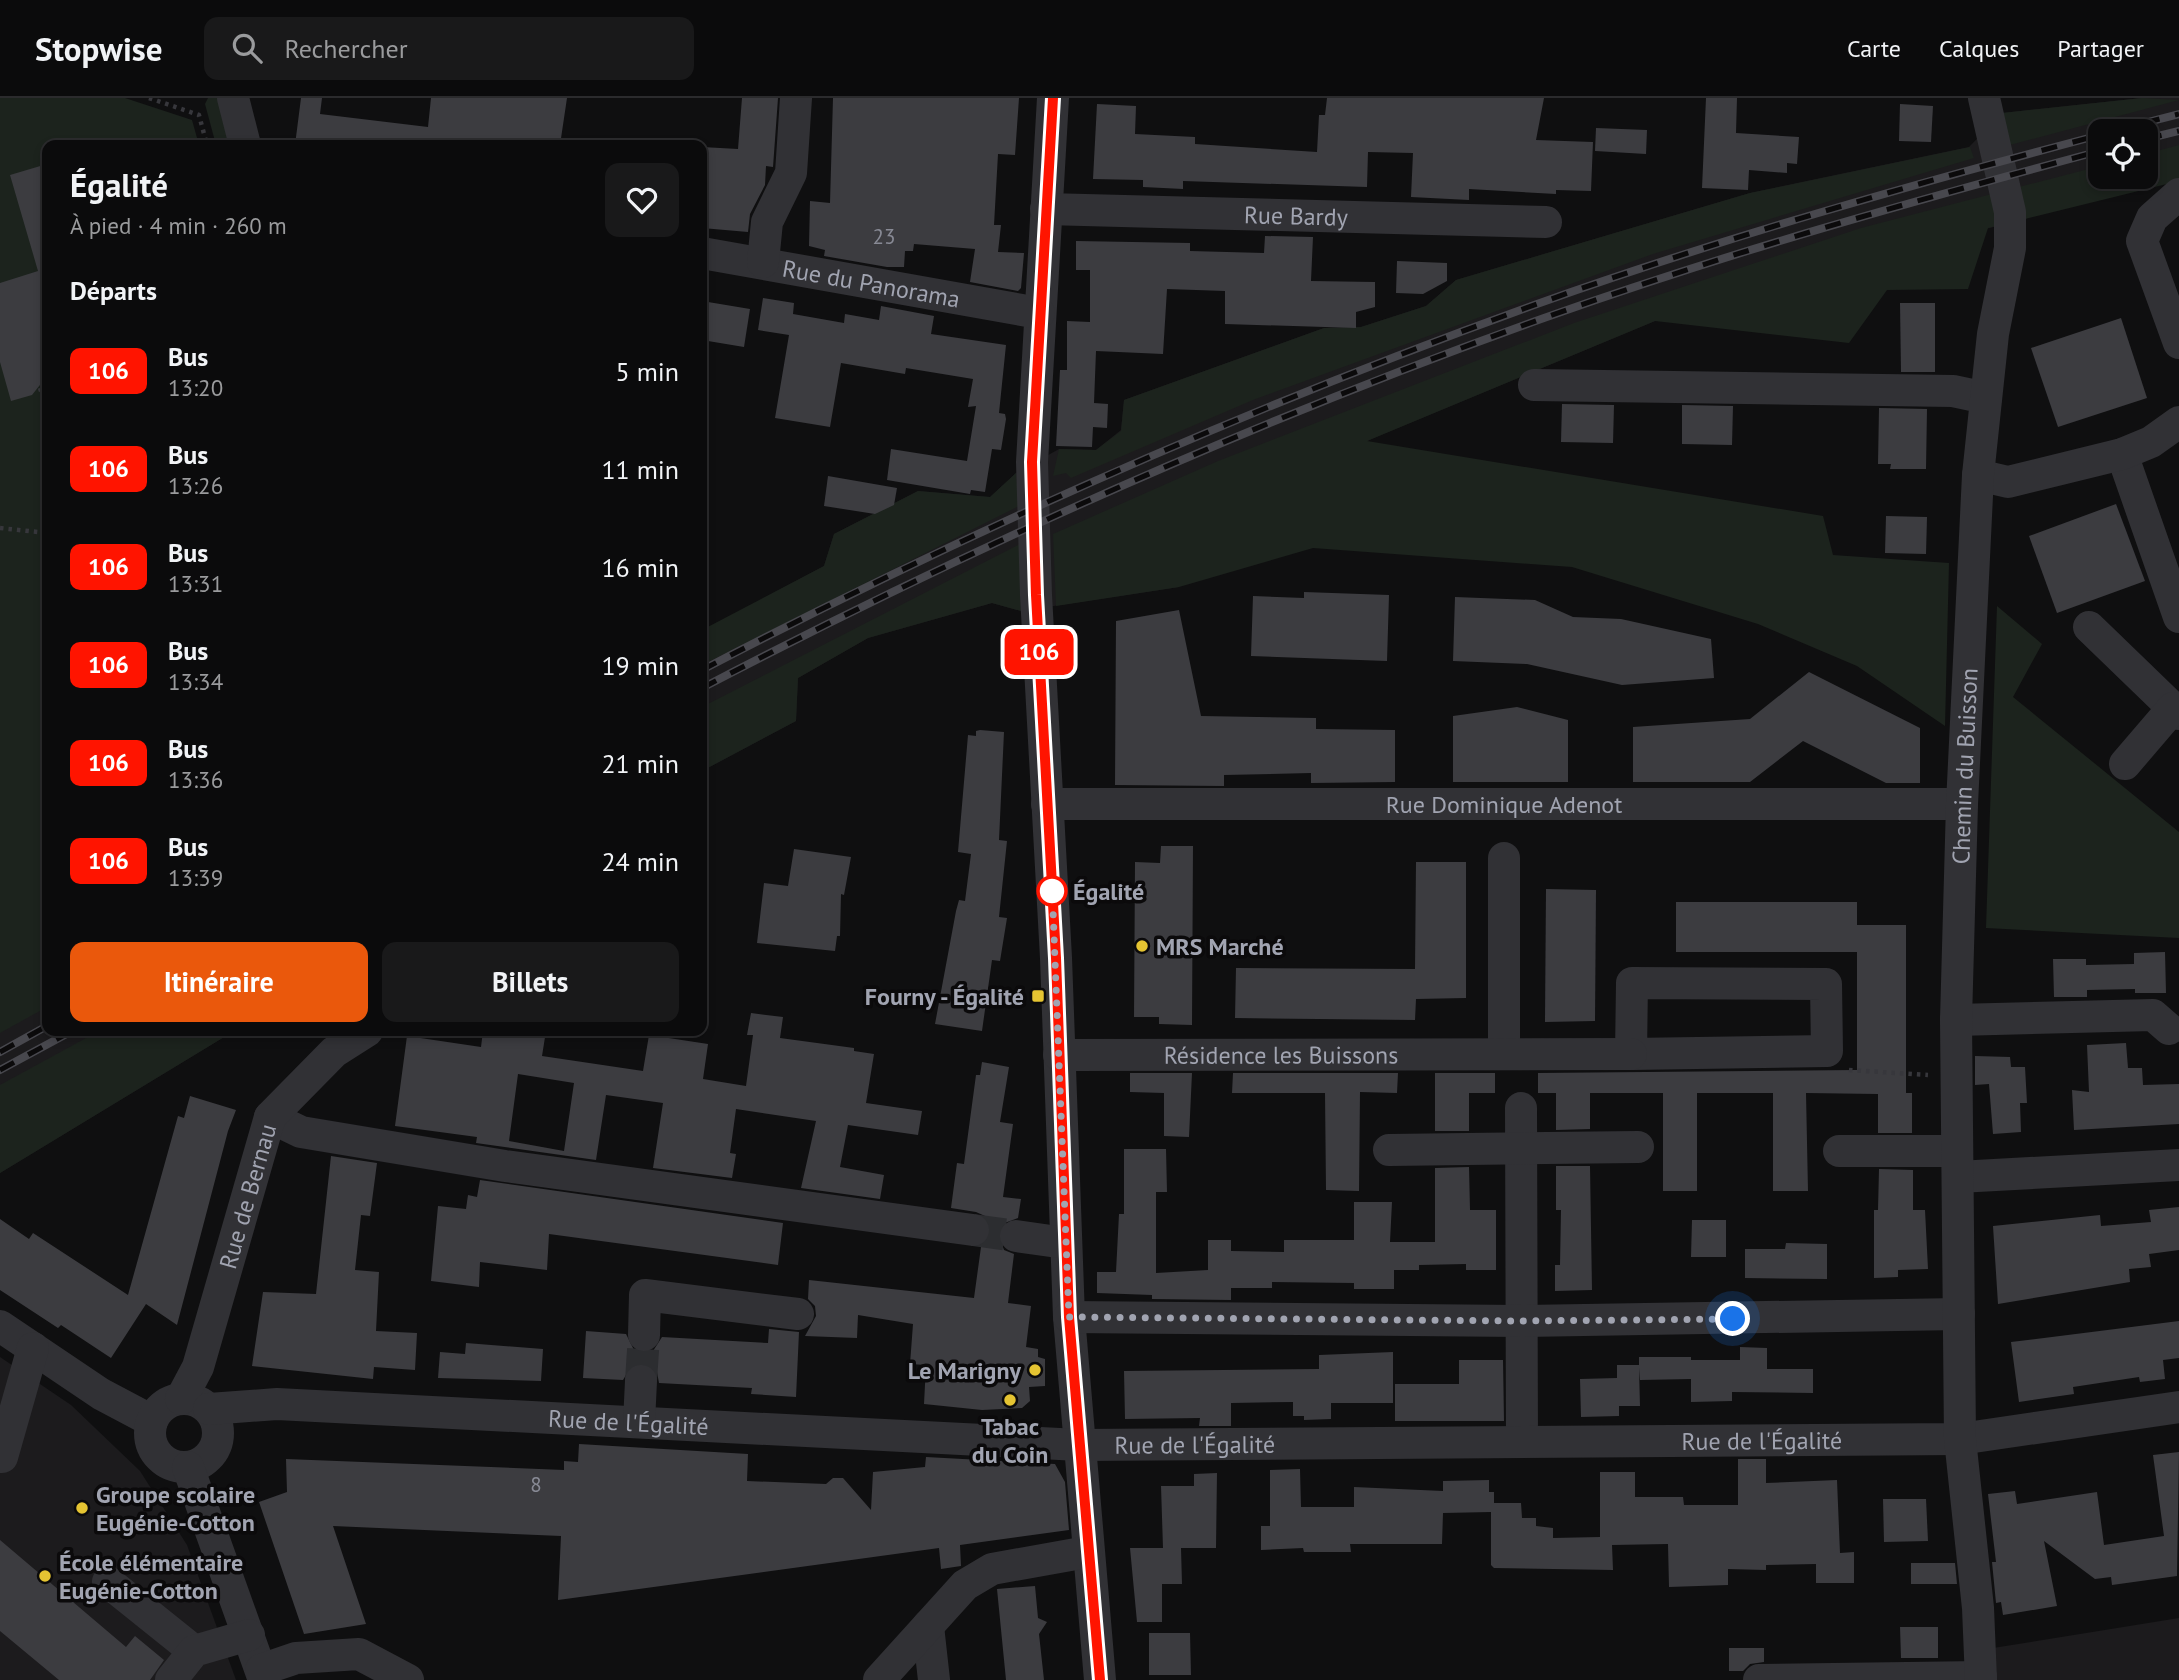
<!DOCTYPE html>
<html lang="fr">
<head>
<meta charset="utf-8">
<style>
	body { margin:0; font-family:"PT Sans",sans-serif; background:#19191a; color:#f1f3f6; height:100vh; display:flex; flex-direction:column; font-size:26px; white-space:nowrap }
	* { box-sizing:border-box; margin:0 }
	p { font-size:23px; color:#9a9b9d }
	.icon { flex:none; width:38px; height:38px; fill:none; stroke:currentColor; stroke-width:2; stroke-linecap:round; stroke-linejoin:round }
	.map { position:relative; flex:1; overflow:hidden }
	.drawer { position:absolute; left:42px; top:42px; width:665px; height:896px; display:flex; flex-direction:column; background:#0b0b0c; border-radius:14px; box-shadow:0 4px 10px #0003,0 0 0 2px #2b2b2d }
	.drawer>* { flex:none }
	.badge { padding:0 14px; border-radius:10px; font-size:24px; line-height:46px }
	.tools { position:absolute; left:2088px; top:21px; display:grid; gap:14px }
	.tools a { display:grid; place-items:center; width:70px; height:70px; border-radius:14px; background:#0b0b0c; box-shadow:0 4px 10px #0003,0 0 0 2px #2b2b2d; font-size:35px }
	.you { position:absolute; width:35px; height:35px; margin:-18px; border:5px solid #fff; border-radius:50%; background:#1a73e8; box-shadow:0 0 0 10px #1a73e833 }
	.map>.badge { position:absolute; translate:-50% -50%; box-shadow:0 0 0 4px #fff }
	h2 { padding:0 28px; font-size:26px; line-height:63px }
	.round { display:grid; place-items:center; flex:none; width:74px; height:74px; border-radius:14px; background:#19191a }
	.summary { display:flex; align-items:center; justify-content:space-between; height:119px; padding:0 28px }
	h1 { font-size:33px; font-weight:700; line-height:52px }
	.action { display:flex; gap:14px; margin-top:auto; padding:14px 28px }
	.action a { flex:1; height:80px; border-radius:14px; background:#ea580c; color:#fff; font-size:28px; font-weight:700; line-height:80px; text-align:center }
	.action a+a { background:#19191a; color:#f1f3f6 }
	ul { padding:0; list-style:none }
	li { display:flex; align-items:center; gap:21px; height:98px; padding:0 28px }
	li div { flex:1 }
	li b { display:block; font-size:26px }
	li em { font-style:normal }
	li .badge { min-width:77px; font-weight:700; text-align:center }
	header { display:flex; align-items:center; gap:42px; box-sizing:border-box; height:98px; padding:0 35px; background:#0b0b0c; border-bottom:2px solid #2b2b2d }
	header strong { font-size:33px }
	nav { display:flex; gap:38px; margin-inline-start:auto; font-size:24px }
	.search { width:490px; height:63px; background:#19191a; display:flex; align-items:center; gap:18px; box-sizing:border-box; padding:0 24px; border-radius:14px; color:#9a9b9d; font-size:26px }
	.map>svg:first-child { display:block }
	.built { fill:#1c1b1d }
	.green { fill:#1c231d }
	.building { fill:#3c3c40; fill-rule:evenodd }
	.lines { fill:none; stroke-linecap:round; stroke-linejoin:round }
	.minor-tunnel { stroke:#2c2d30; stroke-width:32; stroke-dasharray:32 16; stroke-linecap:butt }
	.path { stroke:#37373c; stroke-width:4.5; stroke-dasharray:3.5 5; stroke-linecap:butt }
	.minor { stroke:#313135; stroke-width:32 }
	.rail-casing { stroke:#48484e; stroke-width:8 }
	.rail { stroke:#0b0a0b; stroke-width:5; stroke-dasharray:16; stroke-linecap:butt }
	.line-casing { stroke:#fff; stroke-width:16 }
	.line { stroke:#ff1400; stroke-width:10 }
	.walk { stroke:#a1a4b1; stroke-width:7; stroke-dasharray:0 12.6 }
	.stop-dot { fill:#fff; stroke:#ff1400; stroke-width:3.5 }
	.poi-dot { fill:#e5c432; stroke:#0b0a0b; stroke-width:2.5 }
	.labels { text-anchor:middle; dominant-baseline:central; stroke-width:7; stroke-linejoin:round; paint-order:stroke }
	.number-label { font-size:21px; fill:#888a95 }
	.street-label { font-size:24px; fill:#a1a4b1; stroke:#0b0a0b }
	.stop-label { font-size:24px; font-weight:bold; fill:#a1a4b1; stroke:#0b0a0b; text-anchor:start }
	.poi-label { font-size:24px; font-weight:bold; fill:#a1a4b1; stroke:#0b0a0b; text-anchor:start }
</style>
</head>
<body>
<header>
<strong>Stopwise</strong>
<div class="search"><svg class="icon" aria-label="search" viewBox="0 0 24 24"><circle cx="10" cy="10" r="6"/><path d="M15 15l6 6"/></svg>Rechercher</div>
<nav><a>Carte</a><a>Calques</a><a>Partager</a></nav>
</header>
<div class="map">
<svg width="2179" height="1582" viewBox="0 0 2179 1582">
	<rect width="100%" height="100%" fill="#0f0f10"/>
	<g class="built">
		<path d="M2142 0H2179V63L2146 76V33H2100V79L2024 122 1828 167 1655 223 1376 339 1158 440 1179 489 1021 513 992 505 868 540 798 580 796 623 702 673V533L824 468 834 436 918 393 990 399 1016 375 1059 351 1096 352 1121 332 1124 302 1324 230 1361 229 1426 208 1456 182 1750 95 1969 49 2002 15Z"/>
		<path d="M47 868V933H234L0 1075V893Z"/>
		<path d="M0 1259 71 1307 140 1373 187 1447 236 1582H0Z"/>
		<path d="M2179 1520V1582H1995L1993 1550Z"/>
	</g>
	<g class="green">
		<path d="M0 0H125L192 22 199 47H47V909L0 935Z"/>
		<path d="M208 0H221L235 47H216L205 6Z"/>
		<path d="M2142 0 2179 2 2010 47 2002 15Z"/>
		<path d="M2179 47V83L1988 130 1968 191 1887 192 1849 245 1655 223 1367 343 1823 418 1833 457 1949 465 1945 628 1857 568 1758 526 1572 469 1313 450 1179 489 1056 508 1053 436 1218 363 1574 225 1861 130 2100 68V79H2146V56Z"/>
		<path d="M1970 49 1974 60 1653 156 1253 302 1071 380 1066 375 1053 378 1059 351 1096 352 1121 333 1124 302 1324 230 1361 229 1426 208 1456 182 1750 95Z"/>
		<path d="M1016 375 1019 408 702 567V532L824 468 834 436 918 393 990 399Z"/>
		<path d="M1020 446 1021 513 992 505 868 540 798 580 796 623 702 673V609Z"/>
		<path d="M1997 508 2042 546 2013 599 2179 734V840L1986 830Z"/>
		<path d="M99 933H234L0 1075V987Z"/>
	</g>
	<g class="building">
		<path d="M301 0H322L320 16 428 29 431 0H567L560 47H494L455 42 454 47H295Z"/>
		<path d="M742 0H778L773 69 766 68 765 87 750 116 748 134 702 130V49L738 51Z"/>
		<path d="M833 0H1019L1015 57 998 56 994 127H1001L998 154 1024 155 1021 190 1018 193 970 184 975 151 914 146 913 153H905L904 169H887L824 158 825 152 809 148 810 103 830 105Z"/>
		<path d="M1327 0H1544L1536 42 1593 44 1591 93 1556 92V96L1469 91V102L1411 99 1413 55 1368 54 1367 89 1183 83V91L1143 89V82L1093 81 1097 6 1136 8 1135 36 1195 39V46L1317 54 1319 17H1325Z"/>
		<path d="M1706 0H1737L1736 35 1799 39 1797 66 1787 65V75L1749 72 1748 92 1702 90Z"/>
		<path d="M1900 6 1933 8 1931 44 1899 43Z"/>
		<path d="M1596 30 1647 32 1646 56 1595 53Z"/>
		<path d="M47 66V278L32 297 11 303 0 264V185L38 173 10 77Z"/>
		<path d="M1265 138 1313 139 1311 183 1375 184V209L1356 214V230L1225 226V193L1167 191 1163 256 1096 253 1094 305 1108 306 1107 330 1093 329 1092 349 1056 348 1060 272H1067V223L1090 224V172H1076V143L1190 145V153L1264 155Z"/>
		<path d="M1397 163 1447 165V183L1423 196 1396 195Z"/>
		<path d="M763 200 794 205 793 216 844 225 845 216 879 222 881 208 934 218 931 236 1006 247 999 315 1005 316 1006 321 1001 352 992 351 985 394 971 392 970 396 887 382 891 351 967 363 976 308 968 309 973 281 906 270 905 276 841 265 830 329 775 320 789 237 758 232Z"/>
		<path d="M702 203 750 211 744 249 702 242Z"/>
		<path d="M1900 205H1935V274H1901Z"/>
		<path d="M2121 220 2147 300 2058 329 2031 250Z"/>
		<path d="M1562 306 1614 307 1613 345 1561 344Z"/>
		<path d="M1682 307 1733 308 1732 347 1682 346Z"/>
		<path d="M1879 310 1927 311 1926 371H1890L1891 366H1878Z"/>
		<path d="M828 378 897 390 894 407 875 416 824 408Z"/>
		<path d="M2116 406 2145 483 2057 515 2029 438Z"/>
		<path d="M1886 418 1927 419 1926 456 1885 455Z"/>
		<path d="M1304 494 1389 497 1387 563 1251 558 1253 498 1304 500Z"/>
		<path d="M1455 499 1535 502 1573 519 1621 521 1711 541 1714 580 1622 587 1527 566 1453 563Z"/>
		<path d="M1179 512 1201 618 1316 620V631L1395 632V684L1311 685V675L1224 677V688L1115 687 1116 523Z"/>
		<path d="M1809 574 1920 630V685H1886L1803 643 1750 684H1633V629L1750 621Z"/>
		<path d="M1517 609 1568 622V684H1453V618Z"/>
		<path d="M980 632 1004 634 999 742 1007 743 999 819 1007 820 1000 863 992 862 982 933 935 926 956 813 959 802 965 803 971 756 958 754 968 637 976 638V633Z"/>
		<path d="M1161 748H1193L1192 927 1159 926V919H1134L1135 764 1160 765Z"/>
		<path d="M794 751 851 759 844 797 841 796 840 838H837L835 853 757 845 764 785 788 788Z"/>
		<path d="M1416 764H1466V900L1416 901 1415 922 1235 920 1236 870 1415 871Z"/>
		<path d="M1546 791 1596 792 1595 923 1545 924Z"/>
		<path d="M1676 804H1857V827H1906V995H1912V1035H1878V996L1806 995 1808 1093H1773V995H1697V1093H1663V995H1590V1031L1556 1032V995H1538V975L1857 972V854H1676Z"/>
		<path d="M2165 854 2166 895H2135V891L2087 892V899H2054L2053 861H2086V867L2134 866V855Z"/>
		<path d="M751 915 783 919 780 940 854 950V953L874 956 866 1005 922 1013 918 1037 848 1027 840 1069 884 1077 880 1101 801 1090 816 1023 736 1011 730 1055 736 1056 732 1080 653 1070 663 1005 606 997 596 1062 476 1045 477 1039 395 1028 407 938 481 949 483 933H546L542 958 643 973 649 937 708 946 703 981 746 988 753 937H747ZM518 976 574 985 564 1053 509 1043Z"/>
		<path d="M2126 945 2128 970H2142L2143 987 2179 986V1026L2074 1032 2072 992 2089 994 2087 947Z"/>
		<path d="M1975 958 2010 959 2011 969H2025L2027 1005H2020L2021 1034 1993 1036 1989 986 1975 987Z"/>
		<path d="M982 964 1009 969 1000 1024 1013 1026 1003 1099 1021 1101 1018 1120 1002 1126 998 1136 1004 1152 1014 1156 1008 1205 1031 1208 1026 1249 1038 1251V1259L1045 1261V1288L1029 1289 1030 1303 1022 1310 982 1312 924 1306 926 1267 910 1266 913 1226 858 1217 857 1240 805 1238 816 1218 815 1208 808 1201 809 1182 974 1200 981 1149 991 1135 990 1126 985 1118 976 1114 951 1110 957 1065 964 1066 976 977H980Z"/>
		<path d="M1130 975H1192L1189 1039 1164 1038V995L1130 994Z"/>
		<path d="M1233 975H1398L1397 995 1360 994 1359 1093 1326 1092 1325 995H1232Z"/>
		<path d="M1435 975H1495V995H1469V1033H1435Z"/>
		<path d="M190 998 236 1012 228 1033 177 1227 146 1206 111 1260 61 1227 58 1230 0 1192V1121L29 1141 33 1135 128 1197 178 1018 184 1020Z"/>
		<path d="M1124 1051H1166L1167 1094H1156V1175L1208 1172V1142H1231V1153L1284 1154V1142H1354V1104H1392L1390 1144H1435V1070L1469 1069 1470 1112H1496V1172H1466V1166L1419 1167V1172H1394V1191H1354V1185L1272 1184V1190H1231V1202L1152 1201V1197L1097 1195V1174H1116L1119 1116H1124Z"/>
		<path d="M331 1058 377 1065 370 1118 361 1117 355 1172 379 1174 376 1233 417 1235 415 1272 374 1269 373 1281 252 1268 263 1194 316 1196Z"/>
		<path d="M1556 1068H1590L1592 1192 1555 1193V1167H1560L1561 1112H1556Z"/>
		<path d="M1879 1071 1913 1072V1112H1925L1928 1171 1898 1172V1179L1874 1180V1112H1878Z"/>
		<path d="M480 1082 783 1125 778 1167 549 1136 547 1172 480 1164 479 1189 431 1183 438 1108 466 1111 468 1097 477 1099Z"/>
		<path d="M2179 1109V1152L2149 1156 2151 1169 2129 1171 2130 1184 1998 1206 1993 1128 2100 1117 2101 1128 2151 1124 2149 1112Z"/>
		<path d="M1692 1122H1726V1159H1691Z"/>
		<path d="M1786 1145 1827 1146V1181L1745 1180V1151H1785Z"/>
		<path d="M2179 1223V1260L2163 1262 2165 1281 2140 1284 2139 1279 2073 1289 2074 1296 2019 1304 2011 1244Z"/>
		<path d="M769 1231 799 1234 796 1299 751 1296 752 1290 659 1285 657 1274 643 1265 632 1267 623 1282 583 1280 586 1233 626 1236 634 1252 644 1255 653 1253 662 1239 768 1245Z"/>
		<path d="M466 1245 543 1251 541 1283 438 1280 440 1254 465 1256Z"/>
		<path d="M1740 1249 1767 1250V1271H1813V1295L1732 1294V1303L1691 1304V1262H1740Z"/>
		<path d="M1393 1254V1305H1331V1321L1304 1322V1318H1293V1304L1231 1305V1328H1199L1200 1320 1125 1321 1124 1273 1319 1271V1257Z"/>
		<path d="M1639 1259H1691V1281L1640 1282 1639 1270 1640 1308H1619V1318L1581 1319 1580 1281 1617 1280V1267H1639Z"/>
		<path d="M1459 1262H1503L1504 1323H1395V1286H1459Z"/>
		<path d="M579 1346 748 1356 747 1383 826 1386 833 1380H843L871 1412 873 1374 925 1369 926 1359 1055 1366 1065 1384 1069 1432 960 1447 961 1468 941 1471 939 1450 558 1502 561 1438 333 1428 366 1526 304 1536 259 1404 287 1394 286 1361 564 1372V1363L578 1364Z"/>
		<path d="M2179 1354 2177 1478 2112 1487 2111 1479 2095 1481 2044 1443 2057 1508 2003 1517 2001 1504 1996 1505 1992 1464H1996L1988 1396 2015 1393 2017 1406 2097 1394 2104 1447 2164 1438 2153 1357Z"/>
		<path d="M1738 1361H1766V1385L1837 1382 1840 1455 1854 1454V1485H1816V1466L1766 1467V1472L1728 1471V1487L1669 1489 1668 1446 1612 1447 1613 1472 1494 1470 1491 1467V1414L1443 1415 1442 1446H1350L1351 1454H1304L1303 1450 1261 1452V1428H1270V1372L1300 1371 1301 1409H1354V1389L1443 1393V1383L1489 1382V1394H1494V1405H1521L1522 1420H1536V1428L1553 1430V1440L1600 1439V1374H1635V1399H1683L1684 1407H1738Z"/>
		<path d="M1217 1375 1216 1450H1181L1182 1486H1162V1524H1137L1130 1450H1179H1163L1161 1388H1194V1376Z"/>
		<path d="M1883 1401H1926L1928 1443 1884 1444Z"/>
		<path d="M0 1442 126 1549 135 1538 164 1562 150 1582H59L0 1533Z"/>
		<path d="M1911 1465H1955L1957 1486H1911Z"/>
		<path d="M1035 1488 1038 1520 1047 1524 1039 1536 1044 1582H1006L997 1491Z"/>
		<path d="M1900 1529H1938V1560H1901Z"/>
		<path d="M1149 1535H1190L1191 1577H1149Z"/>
		<path d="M1729 1550H1764V1564L1750 1566 1743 1573H1729Z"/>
	</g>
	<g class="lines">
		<g class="minor-tunnel">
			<path d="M973 1132 1016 1138"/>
			<path d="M641 1283 644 1237"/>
		</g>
		<g class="path">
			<path d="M149 0 199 17 207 47"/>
			<path d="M40 290 47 312"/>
			<path d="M0 430 47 435"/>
			<path d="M1849 972 1928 977"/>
		</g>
		<g class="minor">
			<path d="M233 0 245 47"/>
			<path d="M1053 0 1032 364 1036 497 1056 860 1069 1219 1100 1582"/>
			<path d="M2179 96 2152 120 2142 143 2179 245"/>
			<path id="s1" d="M1046 111 1546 124"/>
			<path id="s2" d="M702 155 1039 215"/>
			<path d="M763 164 767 124 791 75 796 0"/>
			<path d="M1534 287 1953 293 1986 300"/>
			<path d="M2122 356 2179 519"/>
			<path d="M1978 377 2008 384 2122 356 2151 344 2179 324"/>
			<path d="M2089 529 2179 616"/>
			<path d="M2125 666 2173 610"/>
			<path id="s3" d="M1047 706H1962"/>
			<path d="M1504 760V956"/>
			<path d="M1632 885 1826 886 1827 953 1631 956Z"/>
			<path d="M1956 922 2153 917 2169 931"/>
			<path id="s4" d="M1059 957 1631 956"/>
			<path d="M1521 1010 1522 1344"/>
			<path d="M270 1019 301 1034 505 1068 973 1132"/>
			<path d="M1389 1052 1638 1049"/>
			<path d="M1839 1053H1957"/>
			<path d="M1958 1079 2179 1067"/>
			<path d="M1016 1138 1065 1145"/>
			<path d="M1069 1219 1521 1223 1959 1216"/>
			<path d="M0 1228 101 1296 152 1323"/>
			<path d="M644 1237 645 1197 798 1216"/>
			<circle cx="184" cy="1335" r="34"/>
			<path id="s5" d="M181 1301 198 1269 270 1019 334 954 367 933"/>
			<path id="s6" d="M209 1311 277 1306 1079 1347 1960 1341 2179 1309"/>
			<path d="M639 1324 641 1283"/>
			<path d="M2 1359 33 1250"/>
			<path d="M188 1369 264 1582"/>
			<path d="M108 1484 194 1553"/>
			<path d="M928 1528 934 1582"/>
			<path d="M261 1572 296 1560 359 1556 408 1582"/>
			<path d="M171 1582 194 1553 249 1537"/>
			<path d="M879 1582 965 1487 992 1471 1087 1454"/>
			<path d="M1759 1582 1981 1579"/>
			<path id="s7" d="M1981 1582 1978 1510 1960 1341 1956 922 1962 706 1978 377 1993 236 2010 150V114L1984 0"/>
		</g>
		<g class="rail-casing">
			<g id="rail">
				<path d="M2113 33 2179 16"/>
				<path d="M2146 41 2179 33"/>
				<path d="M702 572C972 431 1250 309 1537 206 1722 140 1910 87 2100 37"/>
				<path d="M702 590C974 448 1254 323 1544 220 1727 155 1913 103 2100 53"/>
				<path d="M0 954 47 928"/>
				<path d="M0 972 72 933"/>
			</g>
		</g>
		<use href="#rail" class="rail"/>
	</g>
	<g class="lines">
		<g class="line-casing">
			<path id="line" d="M1053 0 1032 364 1036 497 1056 860 1069 1219 1100 1582"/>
		</g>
		<use href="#line" class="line"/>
		<path class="walk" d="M1052 793V786L1069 1219 1521 1223 1733 1221"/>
	</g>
	<circle class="stop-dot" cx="1052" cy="793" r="14"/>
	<g class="poi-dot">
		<circle cx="1142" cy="848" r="7"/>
		<rect x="1031" y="891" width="14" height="14" rx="3.5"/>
		<circle cx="1035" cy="1272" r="7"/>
		<circle cx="1010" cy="1302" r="7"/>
		<circle cx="82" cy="1410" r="7"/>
		<circle cx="45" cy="1478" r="7"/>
	</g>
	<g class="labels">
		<g class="number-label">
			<text x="884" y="138">23</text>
			<text x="536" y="1386">8</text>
		</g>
		<g class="street-label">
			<text stroke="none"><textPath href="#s1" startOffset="250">Rue Bardy</textPath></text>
			<text stroke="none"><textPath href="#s2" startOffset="172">Rue du Panorama</textPath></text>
			<text stroke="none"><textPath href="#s7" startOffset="915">Chemin du Buisson</textPath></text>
			<text stroke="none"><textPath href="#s3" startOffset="457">Rue Dominique Adenot</textPath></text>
			<text stroke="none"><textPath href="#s4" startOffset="222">Résidence les Buissons</textPath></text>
			<text stroke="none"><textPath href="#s5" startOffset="214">Rue de Bernau</textPath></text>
			<text stroke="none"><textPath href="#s6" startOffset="420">Rue de l'Égalité</textPath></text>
			<text stroke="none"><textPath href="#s6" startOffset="1554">Rue de l'Égalité</textPath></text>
			<text stroke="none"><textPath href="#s6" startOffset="987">Rue de l'Égalité</textPath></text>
		</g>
		<g class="stop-label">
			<text x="1073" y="793">Égalité</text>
		</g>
		<g class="poi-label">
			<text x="1156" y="848">MRS Marché</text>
			<text x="1024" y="898" text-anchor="end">Fourny - Égalité</text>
			<text x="1021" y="1272" text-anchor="end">Le Marigny</text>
			<text x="1010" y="1328" text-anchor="middle">Tabac<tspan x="1010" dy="28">du Coin</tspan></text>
			<text x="96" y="1396">Groupe scolaire<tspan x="96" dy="28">Eugénie-Cotton</tspan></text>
			<text x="59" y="1464">École élémentaire<tspan x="59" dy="28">Eugénie-Cotton</tspan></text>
		</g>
	</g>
</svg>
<div class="tools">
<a><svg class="icon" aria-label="locate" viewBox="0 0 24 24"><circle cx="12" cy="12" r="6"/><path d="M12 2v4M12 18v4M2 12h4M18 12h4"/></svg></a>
</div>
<div class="you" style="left:1733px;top:1221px"></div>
<b class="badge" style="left:1039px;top:554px;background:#ff1400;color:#fff">106</b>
<section class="drawer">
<div class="summary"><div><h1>Égalité</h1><p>À pied · 4 min · 260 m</p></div><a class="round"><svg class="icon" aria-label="heart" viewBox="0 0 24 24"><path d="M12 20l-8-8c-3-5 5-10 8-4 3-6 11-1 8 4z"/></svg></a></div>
<h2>Départs</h2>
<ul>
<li><span class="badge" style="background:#ff1400;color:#fff">106</span><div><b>Bus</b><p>13:20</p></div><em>5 min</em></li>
<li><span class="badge" style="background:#ff1400;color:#fff">106</span><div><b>Bus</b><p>13:26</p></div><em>11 min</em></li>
<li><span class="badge" style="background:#ff1400;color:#fff">106</span><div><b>Bus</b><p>13:31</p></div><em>16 min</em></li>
<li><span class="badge" style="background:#ff1400;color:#fff">106</span><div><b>Bus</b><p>13:34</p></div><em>19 min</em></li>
<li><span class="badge" style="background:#ff1400;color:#fff">106</span><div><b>Bus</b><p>13:36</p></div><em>21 min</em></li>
<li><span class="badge" style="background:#ff1400;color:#fff">106</span><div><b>Bus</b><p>13:39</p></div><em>24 min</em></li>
</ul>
<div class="action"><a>Itinéraire</a><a>Billets</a></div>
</section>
</div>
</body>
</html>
